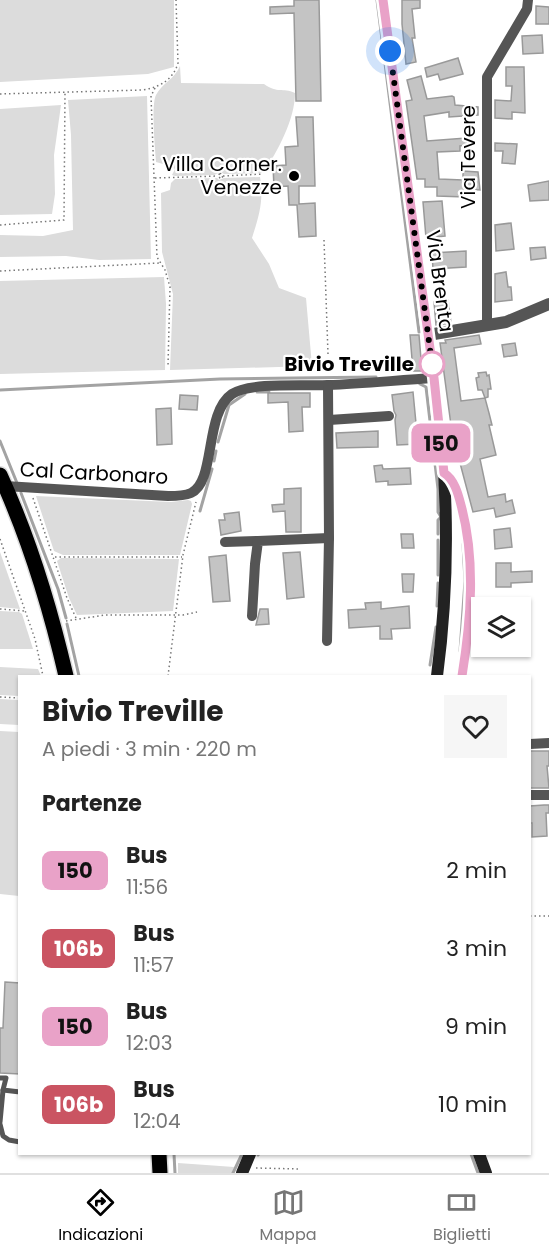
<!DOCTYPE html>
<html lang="it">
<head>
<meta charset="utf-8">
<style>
	body { margin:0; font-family:Poppins,sans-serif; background:#f6f6f6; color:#222; height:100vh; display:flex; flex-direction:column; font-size:22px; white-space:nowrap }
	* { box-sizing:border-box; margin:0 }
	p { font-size:20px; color:#767676 }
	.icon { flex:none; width:33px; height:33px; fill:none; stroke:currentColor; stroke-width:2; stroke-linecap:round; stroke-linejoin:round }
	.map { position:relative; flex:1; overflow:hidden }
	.panel { position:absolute; left:18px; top:675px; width:513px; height:480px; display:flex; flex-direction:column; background:#fff; border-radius:0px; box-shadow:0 2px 4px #0004 }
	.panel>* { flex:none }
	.badge { padding:0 12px; border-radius:9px; font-size:21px; line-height:39px }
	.buttons { position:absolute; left:471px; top:597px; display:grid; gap:12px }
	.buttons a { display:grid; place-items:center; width:60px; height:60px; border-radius:0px; background:#fff; box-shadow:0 2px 4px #0004; font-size:30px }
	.you { position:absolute; width:30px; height:30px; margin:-15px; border:4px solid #fff; border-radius:50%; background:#1a73e8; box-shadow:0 0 0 9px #1a73e833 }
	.map>.badge { position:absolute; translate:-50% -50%; box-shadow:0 0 0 3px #fff }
	h2 { padding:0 24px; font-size:22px; line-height:54px }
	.round { display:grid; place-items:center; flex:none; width:63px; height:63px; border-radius:0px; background:#f6f6f6 }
	.headline { display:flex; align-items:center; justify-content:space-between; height:102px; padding:0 24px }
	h1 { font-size:28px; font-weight:700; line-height:45px }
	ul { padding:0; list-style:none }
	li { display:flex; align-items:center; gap:18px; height:78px; padding:0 24px }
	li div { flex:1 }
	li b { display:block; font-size:22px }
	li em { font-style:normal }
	li .badge { min-width:66px; font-weight:700; text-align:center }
	.dock { display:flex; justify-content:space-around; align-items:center; height:84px; border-top:2px solid #e0e0e0; background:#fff; font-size:16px; color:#767676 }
	.dock a { display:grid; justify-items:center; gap:3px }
	.dock .on { color:#000 }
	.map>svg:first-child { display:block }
	.green { fill:#dcdcdc }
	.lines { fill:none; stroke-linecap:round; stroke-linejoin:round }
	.stream { stroke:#a3a3a3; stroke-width:3 }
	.building { fill:#c4c4c4; stroke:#999; stroke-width:1.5 }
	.primary-casing { stroke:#dbdbdb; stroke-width:18 }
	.path { stroke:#777; stroke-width:1.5; stroke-dasharray:1.5 3; stroke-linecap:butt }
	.service { stroke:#555; stroke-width:5 }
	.minor { stroke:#555; stroke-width:10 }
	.tertiary { stroke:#555; stroke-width:12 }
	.secondary { stroke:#222; stroke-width:12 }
	.primary { stroke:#000; stroke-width:15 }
	.line-casing { stroke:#fff; stroke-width:14 }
	.line { stroke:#e9a2c8; stroke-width:9 }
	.walk { stroke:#000; stroke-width:6; stroke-dasharray:0 10.8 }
	.poi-dot { fill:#000; stroke:#fff; stroke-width:2 }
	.stop-dot { fill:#fff; stroke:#e9a2c8; stroke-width:3 }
	.labels { text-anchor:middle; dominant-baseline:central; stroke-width:4.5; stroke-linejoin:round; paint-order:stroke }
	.street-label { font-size:20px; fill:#000; stroke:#fff }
	.poi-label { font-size:20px; fill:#000; stroke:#fff; text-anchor:end }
	.stop-label { font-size:20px; font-weight:bold; fill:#000; stroke:#fff; text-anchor:end }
</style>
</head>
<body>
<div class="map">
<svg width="549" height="1173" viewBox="0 0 549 1173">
	<rect width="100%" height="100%" fill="#fff"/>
	<g class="green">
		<path d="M0 0H174V67L148 74 0 82Z"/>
		<path d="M180 66 181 83 264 84C278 94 282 87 295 93 295 119 278 151 263 173L224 174 221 172 214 175 175 176 172 175 175 169 170 166 156 162C155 148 151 105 156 95 162 83 174 80 180 66Z"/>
		<path d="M147 96 151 259 99 260 66 256 0 257V235L43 236 73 230 71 135 68 100Z"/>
		<path d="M61 105 54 155 55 194 52 214 0 215V109Z"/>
		<path d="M260 177C264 200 259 216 252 238L269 264 279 288 306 298 312 366 170 370 173 294 162 252 161 193 170 190 171 183 175 179 217 178 219 180 224 178Z"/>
		<path d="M164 277 166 304 165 370 0 374V281Z"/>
		<path d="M36 496 171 502 188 500 191 501 192 504 180 555H63L54 551Z"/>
		<path d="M0 552 20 609 0 607Z"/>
		<path d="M61 558 179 559 173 611 77 615 69 598 57 561Z"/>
		<path d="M0 611 19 612 22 614 33 649H0Z"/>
		<path d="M0 667 38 669 41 676H20L19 696 0 695Z"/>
		<path d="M0 699 19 700V725L0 724Z"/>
		<path d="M0 731 19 732V896L0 894Z"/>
		<path d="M178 1163 234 1167 232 1173H178Z"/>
	</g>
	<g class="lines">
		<g class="stream">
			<path d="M377 0 419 332"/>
			<path d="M420 384 426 387 438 489V512L441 517 438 520V534"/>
			<path d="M0 390 220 379 376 377"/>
			<path d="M257 392H269"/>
			<path d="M0 441 17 483"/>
			<path d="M218 442 229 405 245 394"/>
			<path d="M214 461 216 451"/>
			<path d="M21 493 58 589 66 618"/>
			<path d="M200 511 212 469"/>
			<path d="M438 540V575"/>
			<path d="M437 606 438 583"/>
			<path d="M67 624 79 676"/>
			<path d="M460 651 465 581 463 544"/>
			<path d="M430 665 436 627"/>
			<path d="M174 1154 175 1173"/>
			<path d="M471 1154 478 1173"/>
			<path d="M258 1155 259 1154"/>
			<path d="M233 1173 242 1154"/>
		</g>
	</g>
	<g class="building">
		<path d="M294 0H319L321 101H296L294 13 270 14V7L294 6Z"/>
		<path d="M402 0H420V8L412 9 415 38H412L416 62 406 64 402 24Z"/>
		<path d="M536 6 549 7V24H536Z"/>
		<path d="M542 35 543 53 523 54 522 36Z"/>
		<path d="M458 58 463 74 440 80 438 74 427 77 425 68Z"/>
		<path d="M506 67H524L525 113 512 112V119L495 118V100L511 101 512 86H506Z"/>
		<path d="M421 76 427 99 452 96 454 97 455 105 478 107V115L449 117V112L424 116 427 141 466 138 467 145 460 146V151L437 152 439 179 463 180V171L478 172 480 190 465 189V197L437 196V187H425V179H417L406 101 412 100 407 80Z"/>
		<path d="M296 117H313L315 186H299V204L315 203 316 236 299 237 297 205H289L288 186 274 187 273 166 286 165 285 147 298 146Z"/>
		<path d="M495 143 517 144 515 164 502 163 503 151H495Z"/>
		<path d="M549 181V200L530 201 528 185Z"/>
		<path d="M442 201 445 236 426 238 423 202Z"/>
		<path d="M511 223 514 249 496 251 495 225Z"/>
		<path d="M545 247 546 258 531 260 530 248Z"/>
		<path d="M466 251V267L433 269 432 253Z"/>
		<path d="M506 272 508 287H511L512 300 495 302V274Z"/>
		<path d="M448 300 451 323 436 325 434 302Z"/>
		<path d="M410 335H419L422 371H413Z"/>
		<path d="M479 335 481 344 454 348 461 401 485 398 489 413 492 425H489L496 455 480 459 488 497 505 494 506 502 512 500 515 513 496 517 494 508 473 512 460 463 464 460 460 439 453 440 440 343H446L445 340Z"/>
		<path d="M515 343 517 355 504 357 502 345Z"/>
		<path d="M486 372 487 376 489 375 491 389H488V397L485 398 482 390H478L476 378 479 377 478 373Z"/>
		<path d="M413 392 418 444 397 445 395 420 396 415 394 411 392 395Z"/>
		<path d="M268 393H310V407H302L303 431 289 432 288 402 268 403Z"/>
		<path d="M180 395 198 396 197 410 179 409Z"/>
		<path d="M171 408 172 444 157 445 156 409Z"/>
		<path d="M378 431V447L337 448 336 433Z"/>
		<path d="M382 465 383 469 410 468 411 484 388 485V481L376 482 374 466Z"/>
		<path d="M301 488V532H286L285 511 273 512 272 505 284 504V489Z"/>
		<path d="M239 512 241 531 221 535 219 520H225L224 514Z"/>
		<path d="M510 528 512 547 495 549 494 530Z"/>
		<path d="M401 534H413L414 548H402Z"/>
		<path d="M300 552 304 597 287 599 283 553Z"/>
		<path d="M226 555 230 601 213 602 209 557Z"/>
		<path d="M496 563H511V572L532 571V582L511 583V587H496Z"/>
		<path d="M402 574H414L413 592H403Z"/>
		<path d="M381 602V609L409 606 410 628 391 629 392 639H380V626L349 628 348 610 366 609 365 603Z"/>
		<path d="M260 609H268L269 624 256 625Z"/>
		<path d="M520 611H526L529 649 520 650Z"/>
		<path d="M530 751H549V766H547L549 788H530Z"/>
		<path d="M544 805H549V813H546L547 836 532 837V823H530V806Z"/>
		<path d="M5 982 20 983V1074L0 1073V1028H3Z"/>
	</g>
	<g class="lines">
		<g class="primary-casing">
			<g id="primary">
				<path d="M0 475C30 540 50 607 66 676"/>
				<path d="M159 1154 160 1173"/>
			</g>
		</g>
		<g class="path">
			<path d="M155 88 151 96 157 257 165 270 170 287 168 366"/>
			<path d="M0 94 143 90C160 87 173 80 178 63L176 0"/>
			<path d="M220 173 223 176 221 179 218 176Z"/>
			<path d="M223 176 263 174"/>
			<path d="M155 178 218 176"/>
			<path d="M0 225 64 220 65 92"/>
			<path d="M324 240 328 354"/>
			<path d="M0 271 160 263"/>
			<path d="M33 498 67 598 76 618"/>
			<path d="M0 539 35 639 43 676"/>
			<path d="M55 557H182"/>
			<path d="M0 609 25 611"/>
			<path d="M66 621 105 615H183L197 612"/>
			<path d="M168 676 183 555 196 502"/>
			<path d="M0 697 20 698"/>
			<path d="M530 916H549"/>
			<path d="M256 1168 300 1169"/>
		</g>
		<g class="service">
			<path d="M0 1078H6L3 1090 20 1092"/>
			<path d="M0 1122 3 1090"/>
			<path d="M0 1124 3 1136 9 1140 20 1142"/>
		</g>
		<g class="minor">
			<path d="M487 325V77L527 9 528 0"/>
			<path d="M329 420 389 416"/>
			<path d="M5 486 168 496C175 496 184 496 191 493 216 482 204 413 232 394 249 382 305 386 328 385 363 384 398 380 434 378"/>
			<path d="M225 542 258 541"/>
			<path d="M252 616 255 564 258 541 329 538"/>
			<path d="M327 641 329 538 328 385"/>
			<path d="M530 744 549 743"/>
			<path d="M530 795H549"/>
		</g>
		<g class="tertiary">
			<path d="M383 0 434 378 444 473"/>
			<path d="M428 335 506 322 549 304"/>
		</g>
		<g class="secondary">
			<path d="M444 473C454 479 458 493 461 505 476 560 471 620 462 676"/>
			<path d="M437 676C446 608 448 541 444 473"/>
			<path d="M479 1154 486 1173"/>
			<path d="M242 1173 250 1154"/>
		</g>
		<use href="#primary" class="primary"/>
	</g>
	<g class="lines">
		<g class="line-casing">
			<path id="line" d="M383 0 434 378 444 473C454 479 458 493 461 505 476 560 471 620 462 676"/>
		</g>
		<use href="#line" class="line"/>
		<path class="walk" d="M390 51 432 364"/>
	</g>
	<circle class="poi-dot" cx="294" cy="176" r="6"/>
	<circle class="stop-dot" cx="432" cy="364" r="12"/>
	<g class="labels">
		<g class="street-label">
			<text transform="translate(468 157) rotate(-90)">Via Tevere</text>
			<text transform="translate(440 281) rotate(82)">Via Brenta</text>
			<text transform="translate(94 473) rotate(3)">Cal Carbonaro</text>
		</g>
		<g class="poi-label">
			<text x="282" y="164">Villa Corner.<tspan x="282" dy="23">Venezze</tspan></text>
		</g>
		<g class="stop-label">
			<text x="414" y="364">Bivio Treville</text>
		</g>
	</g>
</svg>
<div class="buttons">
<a><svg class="icon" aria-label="layers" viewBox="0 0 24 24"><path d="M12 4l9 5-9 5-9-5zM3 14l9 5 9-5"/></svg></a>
</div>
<div class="you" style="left:390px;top:51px"></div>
<b class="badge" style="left:441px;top:443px;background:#e9a2c8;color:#111">150</b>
<section class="panel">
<div class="headline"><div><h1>Bivio Treville</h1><p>A piedi · 3 min · 220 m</p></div><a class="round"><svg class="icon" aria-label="heart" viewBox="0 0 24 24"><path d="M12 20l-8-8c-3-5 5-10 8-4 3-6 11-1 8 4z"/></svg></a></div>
<h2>Partenze</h2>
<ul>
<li><span class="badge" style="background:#e9a2c8;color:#111">150</span><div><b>Bus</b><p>11:56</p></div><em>2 min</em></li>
<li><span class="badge" style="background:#ca5462;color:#fff">106b</span><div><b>Bus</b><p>11:57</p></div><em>3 min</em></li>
<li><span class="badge" style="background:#e9a2c8;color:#111">150</span><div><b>Bus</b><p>12:03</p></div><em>9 min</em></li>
<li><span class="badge" style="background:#ca5462;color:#fff">106b</span><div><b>Bus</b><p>12:04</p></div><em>10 min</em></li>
</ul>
</section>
</div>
<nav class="dock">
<a class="on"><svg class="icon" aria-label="directions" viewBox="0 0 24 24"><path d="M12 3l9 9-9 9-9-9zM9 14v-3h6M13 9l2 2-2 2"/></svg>Indicazioni</a>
<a><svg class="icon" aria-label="map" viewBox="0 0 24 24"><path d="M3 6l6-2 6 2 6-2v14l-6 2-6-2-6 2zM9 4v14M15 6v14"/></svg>Mappa</a>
<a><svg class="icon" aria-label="tickets" viewBox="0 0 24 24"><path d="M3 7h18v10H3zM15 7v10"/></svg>Biglietti</a>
</nav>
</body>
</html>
